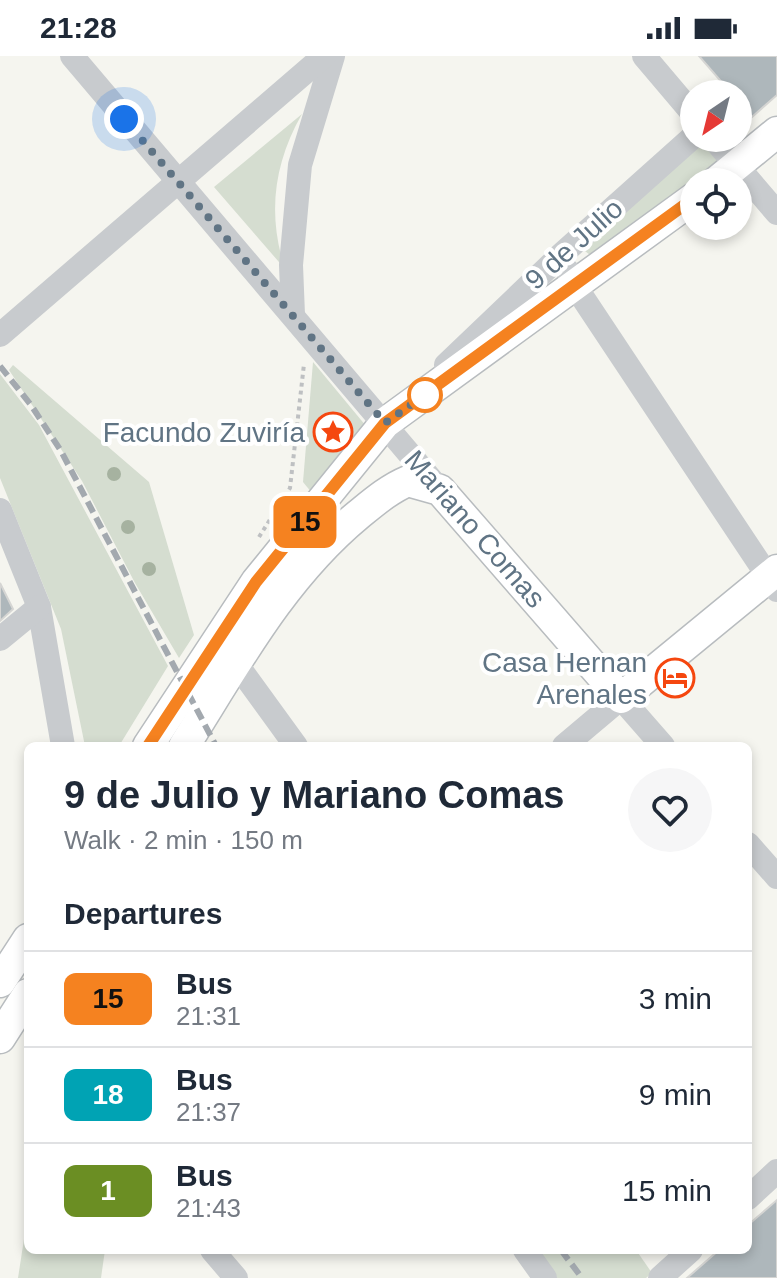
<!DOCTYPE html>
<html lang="en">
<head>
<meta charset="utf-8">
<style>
	body { margin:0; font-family:Helvetica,sans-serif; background:#f6f6f7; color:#1f2937; height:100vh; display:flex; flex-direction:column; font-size:30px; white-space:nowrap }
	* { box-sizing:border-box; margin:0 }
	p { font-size:26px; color:#747a83 }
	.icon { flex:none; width:44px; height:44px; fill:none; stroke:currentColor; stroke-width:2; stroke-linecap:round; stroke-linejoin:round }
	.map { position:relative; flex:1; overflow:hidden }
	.panel { position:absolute; left:24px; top:686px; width:728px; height:512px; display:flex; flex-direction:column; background:#fff; border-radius:12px; box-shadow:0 4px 12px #0003 }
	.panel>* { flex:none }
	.badge { padding:0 16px; border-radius:12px; font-size:28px; line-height:52px }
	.needle { width:52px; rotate:215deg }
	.fabs { position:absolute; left:680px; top:24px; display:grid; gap:16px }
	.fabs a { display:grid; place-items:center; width:72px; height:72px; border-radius:50%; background:#fff; box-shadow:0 4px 12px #0003; font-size:40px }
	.you { position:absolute; width:40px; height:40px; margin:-20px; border:6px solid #fff; border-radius:50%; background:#1a73e8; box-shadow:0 0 0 12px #1a73e833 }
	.map>.badge { position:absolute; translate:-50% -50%; box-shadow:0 0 0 4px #fff }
	h2 { padding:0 40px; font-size:30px; line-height:72px }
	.round { display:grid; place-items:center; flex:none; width:84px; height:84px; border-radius:42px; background:#f6f6f7 }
	.summary { display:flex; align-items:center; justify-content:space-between; height:136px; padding:0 40px }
	h1 { font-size:38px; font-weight:700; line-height:60px }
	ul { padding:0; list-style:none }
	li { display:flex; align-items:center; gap:24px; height:96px; padding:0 40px; border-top:2px solid #e0e1e3 }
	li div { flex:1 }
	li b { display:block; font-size:30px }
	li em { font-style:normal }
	li .badge { min-width:88px; font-weight:700; text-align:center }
	.status { display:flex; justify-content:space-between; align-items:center; height:56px; padding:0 40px; background:#fff; direction:ltr }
	.status svg { height:22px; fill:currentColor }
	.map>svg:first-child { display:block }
	.green { fill:#d5ddd0 }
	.building { fill:#aeb7bb; stroke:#d5d5d3; stroke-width:2 }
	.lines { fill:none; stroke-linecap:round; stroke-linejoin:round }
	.major-casing { stroke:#b8bcbf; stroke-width:33 }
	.path { stroke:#bec0c2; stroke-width:4; stroke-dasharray:4 4; stroke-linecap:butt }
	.minor { stroke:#c8cbce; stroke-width:24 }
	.major { stroke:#fff; stroke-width:30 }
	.rail { stroke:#a3a9af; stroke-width:6; stroke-dasharray:12 6; stroke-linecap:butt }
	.tree { fill:#a6b2a0 }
	.line-casing { stroke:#fff; stroke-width:18 }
	.line { stroke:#f58220; stroke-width:12 }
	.walk { stroke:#607484; stroke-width:8; stroke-dasharray:0 14.4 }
	.stop-dot { fill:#fff; stroke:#f58220; stroke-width:4 }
	.labels { text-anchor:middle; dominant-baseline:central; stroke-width:8; stroke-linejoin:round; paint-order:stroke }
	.street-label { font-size:28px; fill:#607484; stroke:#fff }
	.poi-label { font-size:28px; fill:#607484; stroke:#fff; text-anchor:end }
</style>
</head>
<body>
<div class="status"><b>21:28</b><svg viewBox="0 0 49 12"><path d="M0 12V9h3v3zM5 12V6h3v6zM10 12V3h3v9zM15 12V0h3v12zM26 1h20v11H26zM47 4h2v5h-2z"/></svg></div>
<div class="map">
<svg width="777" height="1222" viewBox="0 0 777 1222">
	<rect width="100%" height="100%" fill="#f5f5ef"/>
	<g class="green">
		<path d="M302 58C274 107 267 158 285 213L214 131Z"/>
		<path d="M701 82 723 104 598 196 590 199 585 195 583 189Z"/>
		<path d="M313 306 366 370 312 437 303 426Z"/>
		<path d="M13 309 149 426 194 579 179 602 135 527 82 425 9 314Z"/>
		<path d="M0 318 39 369 168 610 119 690H85L61 573 0 422Z"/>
		<path d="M28 1157V1194H105L101 1222H18Z"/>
		<path d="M537 1194H636L652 1217 646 1222H557Z"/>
	</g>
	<g class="building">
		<path d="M699 0H777V39L752 61 738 45V38H732Z"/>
		<path d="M0 527 13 553 0 565Z"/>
		<path d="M777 1144V1222H687L719 1194H748V1169Z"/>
	</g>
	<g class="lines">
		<g class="major-casing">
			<g id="major">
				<path d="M716 126 777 76"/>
				<path d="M148 690 256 526 385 367 694 142"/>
				<path d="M184 690C236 608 282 522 358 459 374 446 389 433 408 425L440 434 621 642 777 514"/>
				<path d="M0 926 28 883"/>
				<path d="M0 982 28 938"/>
			</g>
		</g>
		<path class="path" d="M259 481 290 432 304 308"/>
		<g class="minor">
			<path d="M72 0 440 434"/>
			<path d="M644 0 694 59"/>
			<path d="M713 82 777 157"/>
			<path d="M568 215 575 230 777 534"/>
			<path d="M293 259 291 209 300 109 333 0"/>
			<path d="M0 279 324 0"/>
			<path d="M446 309 562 198 694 80"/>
			<path d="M0 454 39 551 63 690"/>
			<path d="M0 583 39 551"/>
			<path d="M227 595 296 690"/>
			<path d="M564 690 621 642 663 690"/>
			<path d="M748 788 777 821"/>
			<path d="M748 1142 777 1115"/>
			<path d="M212 1194 236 1222"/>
			<path d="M525 1194 545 1222"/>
			<path d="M660 1222 691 1194"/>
		</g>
		<use href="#major" class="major"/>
		<g class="rail">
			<path d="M0 310 31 349 61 395 216 690"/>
			<path d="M561 1194 582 1222"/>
		</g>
	</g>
	<g class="tree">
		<circle cx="114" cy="418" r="7"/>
		<circle cx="128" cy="471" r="7"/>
		<circle cx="149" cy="513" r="7"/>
	</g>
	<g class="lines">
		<g class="line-casing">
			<path id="line" d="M148 690 256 526 385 367 694 142"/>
		</g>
		<use href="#line" class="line"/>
		<path class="walk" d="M124 63 385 367 425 339"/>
	</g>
	<defs>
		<g id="sight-ring" transform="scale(2)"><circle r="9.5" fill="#fff" stroke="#f5470f" stroke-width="1.5"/><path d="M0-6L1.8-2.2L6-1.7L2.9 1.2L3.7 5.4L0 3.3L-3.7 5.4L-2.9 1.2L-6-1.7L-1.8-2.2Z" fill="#f5470f"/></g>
		<g id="hotel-ring" transform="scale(2)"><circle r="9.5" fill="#fff" stroke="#f5470f" stroke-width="1.5"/><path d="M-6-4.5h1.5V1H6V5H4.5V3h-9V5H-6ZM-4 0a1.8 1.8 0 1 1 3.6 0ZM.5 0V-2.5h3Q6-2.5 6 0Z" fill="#f5470f"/></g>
	</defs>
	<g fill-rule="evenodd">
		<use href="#sight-ring" x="333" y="376"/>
		<use href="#hotel-ring" x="675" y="622"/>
	</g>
	<circle class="stop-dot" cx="425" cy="339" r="16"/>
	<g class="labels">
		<g class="street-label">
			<text transform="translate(574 188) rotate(-42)">9 de Julio</text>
			<text transform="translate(475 473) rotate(49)">Mariano Comas</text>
		</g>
		<g class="poi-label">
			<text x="305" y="376">Facundo Zuviría</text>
			<text x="647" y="606">Casa Hernan<tspan x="647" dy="32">Arenales</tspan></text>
		</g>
	</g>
</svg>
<div class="fabs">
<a><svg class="needle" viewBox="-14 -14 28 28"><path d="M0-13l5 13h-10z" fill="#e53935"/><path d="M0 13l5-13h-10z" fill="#747a83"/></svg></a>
<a><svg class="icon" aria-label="locate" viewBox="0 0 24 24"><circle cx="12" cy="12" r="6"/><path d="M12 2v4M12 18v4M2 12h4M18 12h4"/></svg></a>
</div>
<div class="you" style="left:124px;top:63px"></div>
<b class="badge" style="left:305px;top:466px;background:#f58220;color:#111">15</b>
<section class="panel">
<div class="summary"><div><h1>9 de Julio y Mariano Comas</h1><p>Walk · 2 min · 150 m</p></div><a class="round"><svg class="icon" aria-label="heart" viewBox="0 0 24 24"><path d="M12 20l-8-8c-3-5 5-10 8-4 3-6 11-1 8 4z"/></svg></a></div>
<h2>Departures</h2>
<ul>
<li><span class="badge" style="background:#f58220;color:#111">15</span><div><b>Bus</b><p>21:31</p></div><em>3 min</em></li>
<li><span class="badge" style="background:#00a3b4;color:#fff">18</span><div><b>Bus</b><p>21:37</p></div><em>9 min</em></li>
<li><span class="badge" style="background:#6b8e23;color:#fff">1</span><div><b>Bus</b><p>21:43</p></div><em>15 min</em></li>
</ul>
</section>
</div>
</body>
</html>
